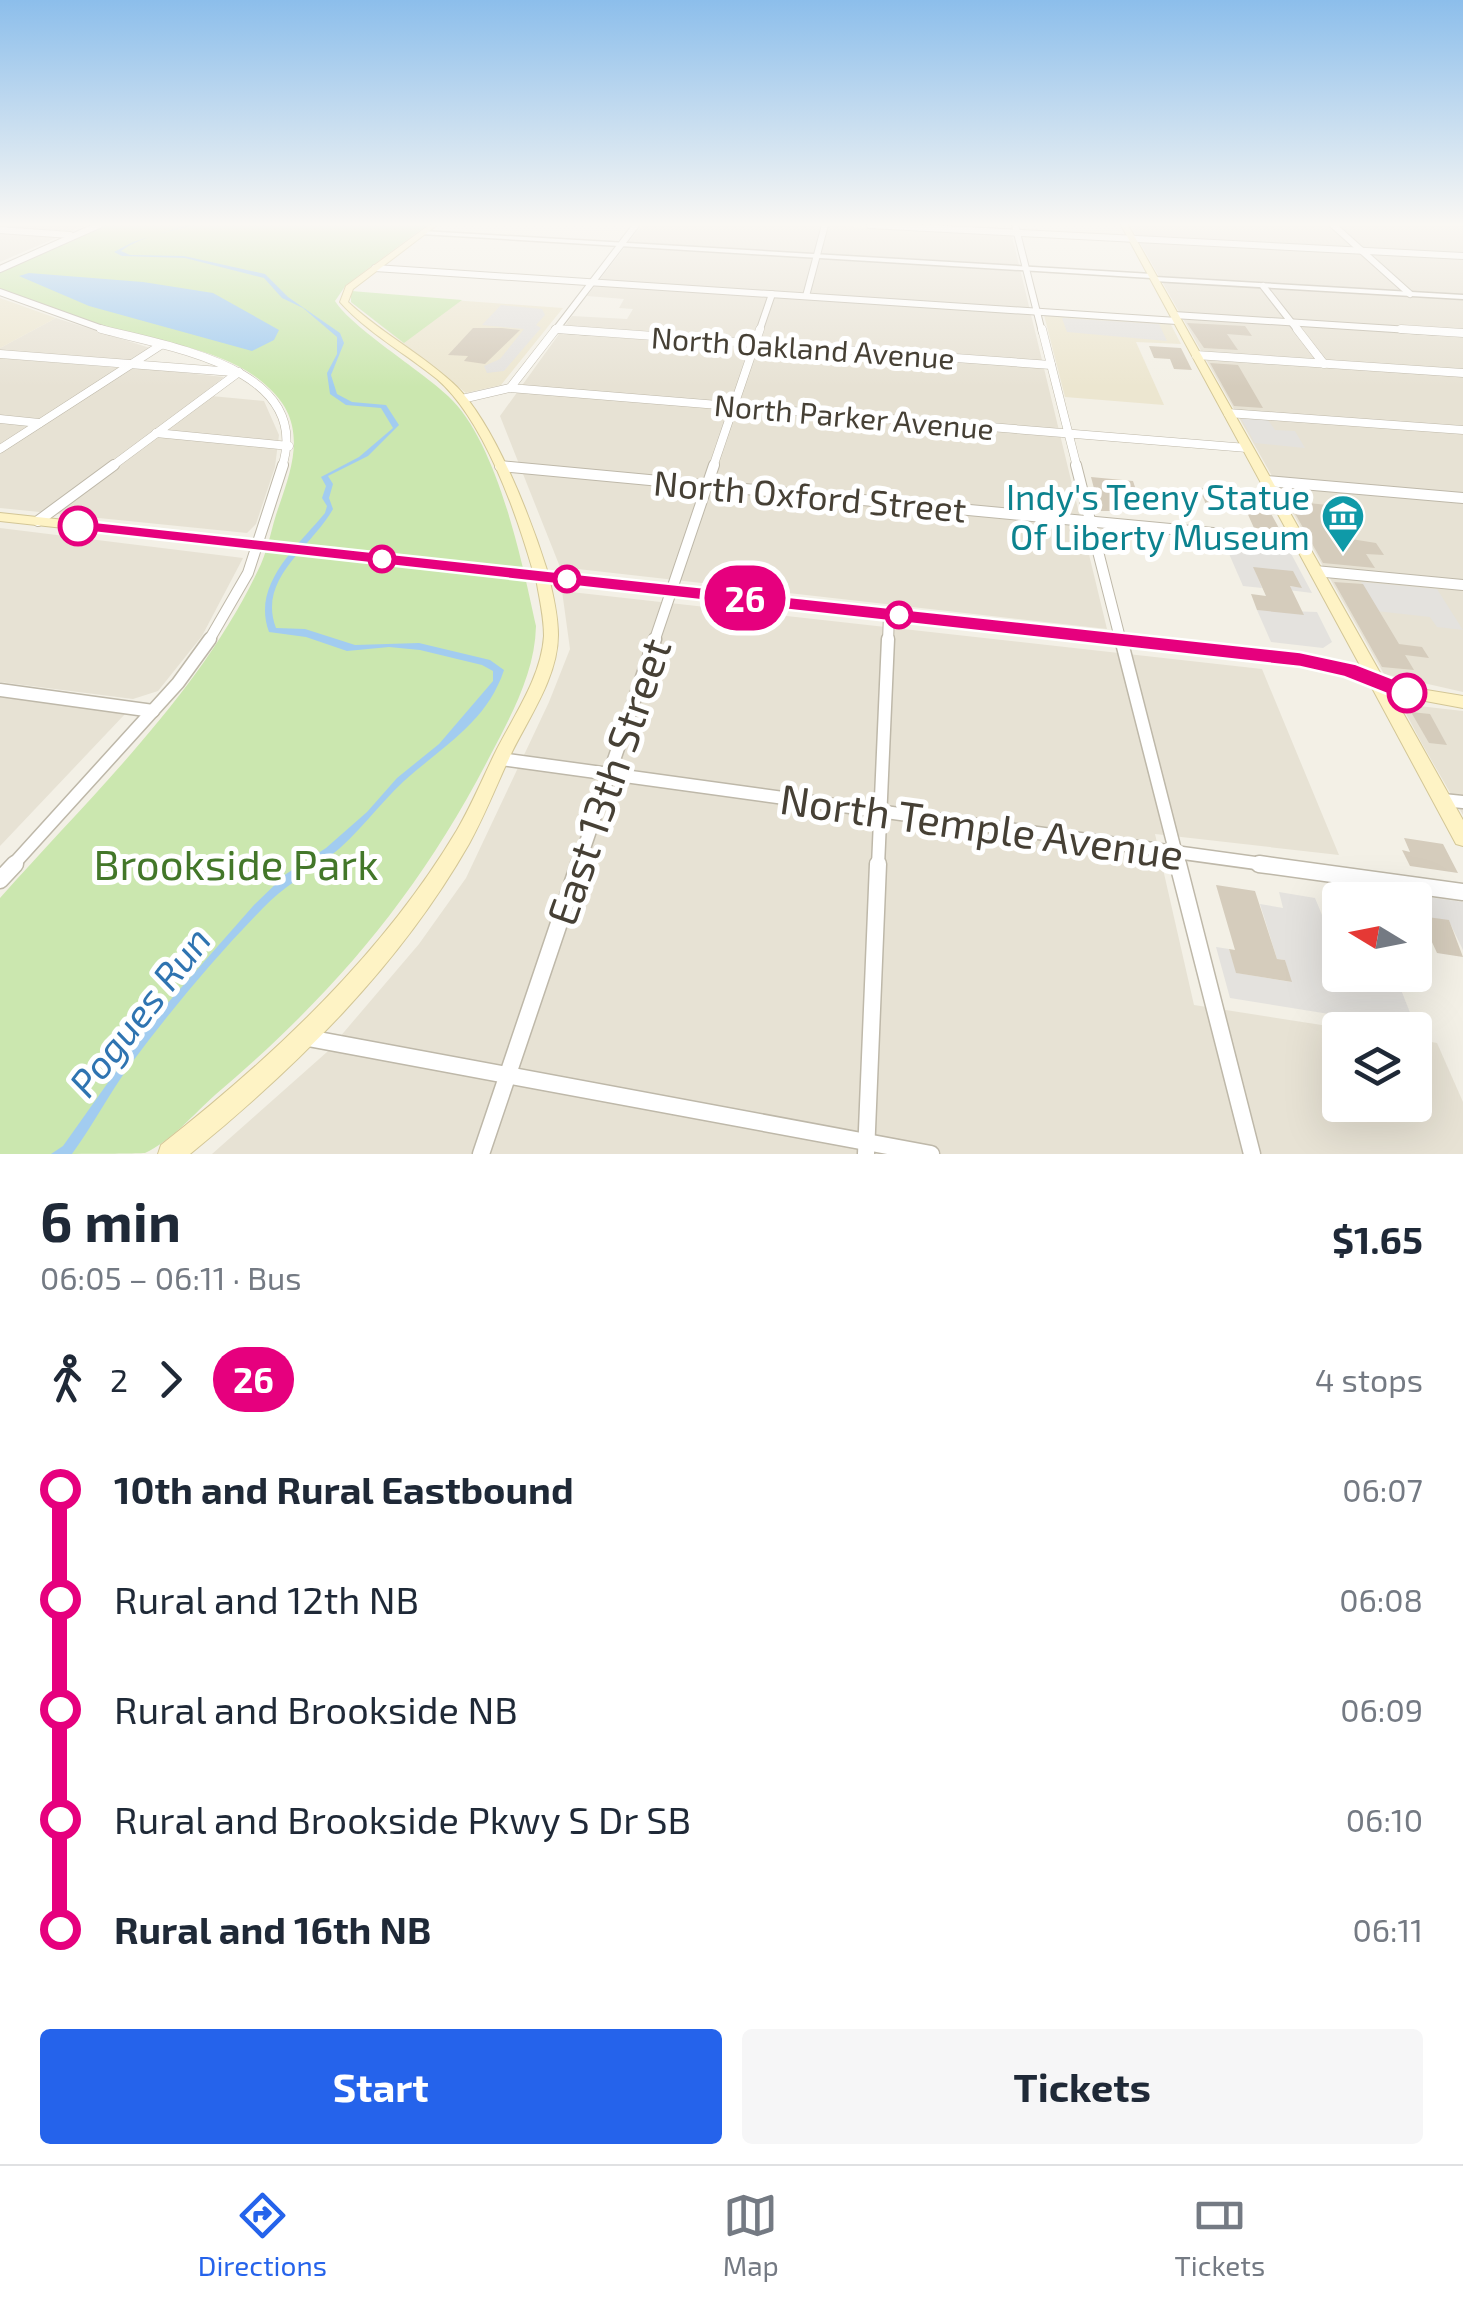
<!DOCTYPE html>
<html lang="en">
<head>
<meta charset="utf-8">
<style>
	body { margin:0; font-family:"Exo 2",sans-serif; background:#f6f6f7; color:#1f2937; height:100vh; display:flex; flex-direction:column; font-size:38px; white-space:nowrap }
	* { box-sizing:border-box; margin:0 }
	p { font-size:32px; color:#747a83 }
	.icon { flex:none; width:55px; height:55px; fill:none; stroke:currentColor; stroke-width:2; stroke-linecap:round; stroke-linejoin:round }
	.map { position:relative; height:1154px; overflow:hidden }
	.details { display:flex; flex-direction:column; background:#fff; flex:1 }
	.details>* { flex:none }
	.badge { padding:0 20px; border-radius:32px; font-size:35px; line-height:65px }
	.needle { width:65px; rotate:280deg }
	.controls { position:absolute; left:1322px; top:882px; display:grid; gap:20px }
	.controls a { display:grid; place-items:center; width:110px; height:110px; border-radius:10px; background:#fff; box-shadow:0 10px 40px #0002; font-size:50px }
	.map>.badge { position:absolute; translate:-50% -50%; box-shadow:0 0 0 5px #fff }
	.legs { display:flex; align-items:center; gap:15px; height:110px; padding:0 40px; font-size:32px }
	.legs p { margin-inline-start:auto }
	.headline { display:flex; align-items:center; justify-content:space-between; height:170px; padding:0 40px }
	h1 { font-size:55px; font-weight:700; line-height:75px }
	.primary-button { display:flex; gap:20px; margin-top:auto; padding:20px 40px }
	.primary-button a { flex:1; height:115px; border-radius:10px; background:#2563eb; color:#fff; font-size:40px; font-weight:700; line-height:115px; text-align:center }
	.primary-button a+a { background:#f6f6f7; color:#1f2937 }
	ul { padding:0 40px; list-style:none }
	li { display:flex; align-items:center; gap:35px; height:110px; font-size:38px }
	li i { display:grid; place-items:center; width:15px; height:100%; margin:0 12px; background:currentColor }
	li i::after { content:''; width:25px; height:25px; margin:-12px; border:8px solid; border-radius:50%; background:#fff }
	li p { margin-inline-start:auto }
	li:first-child i { background:linear-gradient(#0000 50%,currentColor 0) }
	li:last-child i { background:linear-gradient(currentColor 50%,#0000 0) }
	.dock { display:flex; justify-content:space-around; align-items:center; height:140px; border-top:2px solid #e0e1e3; background:#fff; font-size:28px; color:#747a83 }
	.dock a { display:grid; justify-items:center; gap:5px }
	.dock .selected { color:#2563eb }
	.map>svg:first-child { display:block }
	.residential { fill:#e7e2d4 }
	.education { fill:#ece6d0 }
	.green { fill:#cbe7af }
	.parking { fill:#e4e2de }
	.water { fill:#a2ccf0 }
	.building { fill:#d5ccbc }
	.lines { fill:none; stroke-linecap:round; stroke-linejoin:round }
	.minor-far4-casing { stroke:#beb8a9; stroke-width:8 }
	.minor-far3-casing { stroke:#beb8a9; stroke-width:9 }
	.minor-far2-casing { stroke:#beb8a9; stroke-width:12 }
	.minor-far1-casing { stroke:#beb8a9; stroke-width:15 }
	.minor-casing { stroke:#beb8a9; stroke-width:19 }
	.tertiary-casing { stroke:#beb8a9; stroke-width:3 }
	.secondary-casing { stroke:#d3c696; stroke-width:2 }
	.minor-far4 { stroke:#fff; stroke-width:6 }
	.minor-far3 { stroke:#fff; stroke-width:8 }
	.minor-far2 { stroke:#fff; stroke-width:10 }
	.minor-far1 { stroke:#fff; stroke-width:12 }
	.minor { stroke:#fff; stroke-width:16 }
	.tertiary { fill:#fff; fill-rule:evenodd }
	.secondary { fill:#fef3c5; fill-rule:evenodd }
	.line-1 { fill:#e6007e; stroke:#fff; stroke-width:2.5 }
	.stop-1-dot { fill:#fff; stroke:#e6007e; stroke-width:5 }
	.labels { text-anchor:middle; dominant-baseline:central; stroke-width:10; stroke-linejoin:round; paint-order:stroke }
	.far-street-label { font-size:30px; fill:#464035; stroke:#fff }
	.street-label { font-size:35px; fill:#464035; stroke:#fff }
	.culture-label { font-size:35px; fill:#0d838f; stroke:#fff; text-anchor:end }
	.water-label { font-size:38px; font-style:italic; fill:#2f74b1; stroke:#fff }
	.near-street-label { font-size:42px; fill:#464035; stroke:#fff }
	.near-park-label { font-size:42px; fill:#437729; stroke:#fff }
</style>
</head>
<body>
<div class="map">
<svg width="1463" height="1154" viewBox="0 0 1463 1154">
	<rect width="100%" height="100%" fill="#f3f0e6"/>
	<g class="residential">
		<path d="M0 225H86L0 262Z"/>
		<path d="M642 225H820L1012 236 1107 629 560 567 500 416 572 316 627 319 633 309 619 308 624 299 587 296Z"/>
		<path d="M1130 225H1463V692L1384 674Z"/>
		<path d="M56 318 150 348 129 362 0 352V348Z"/>
		<path d="M0 358 120 368 0 446Z"/>
		<path d="M130 367 224 377 201 395 264 401 279 435 275 467 256 524 247 533 0 508V452Z"/>
		<path d="M0 528 243 558 202 636 158 691 133 699 0 682Z"/>
		<path d="M562 591 1262 669 1339 855 1155 834 1194 1005 1354 1030H1340V1105H1415V1039L1437 1043 1463 1102V1154H212L327 1052 419 944 466 878 549 702 570 649Z"/>
		<path d="M0 697 125 714 0 846Z"/>
		<path d="M1401 704 1463 711V815L1421 742Z"/>
	</g>
	<g class="education">
		<path d="M351 291 370 294 563 308 501 385 466 393 351 302Z"/>
		<path d="M0 298 56 318 0 348Z"/>
		<path d="M1044 315 1170 323 1181 344 1136 342 1164 405 1065 397Z"/>
	</g>
	<g class="green">
		<path d="M103 225H427L346 285 335 301C352 328 421 370 448 396 497 441 522 561 536 626 535 672 512 714 491 754 419 894 335 993 215 1095 195 1113 170 1142 145 1153 129 1154 24 1154 0 1154V898C93 793 202 692 261 564 269 546 272 525 279 506 294 463 307 423 269 388 227 347 154 342 100 325 66 314 33 301 0 289V271Z"/>
		<path d="M351 291 462 300 404 343 351 302Z"/>
	</g>
	<g class="parking">
		<path d="M501 305 542 309 545 315 536 325 541 328 504 371 487 373 484 366 500 359 524 329 482 325Z"/>
		<path d="M1062 318 1159 324 1167 341 1067 332Z"/>
		<path d="M1241 418 1268 420 1275 430 1295 431 1305 448 1255 443Z"/>
		<path d="M1223 540 1287 546 1312 593 1288 590 1286 586 1300 587 1254 568 1262 588 1243 586Z"/>
		<path d="M1361 582 1437 589 1463 630 1437 627 1430 617 1349 608 1341 594 1370 597Z"/>
		<path d="M1257 610 1317 612 1332 642 1323 648 1271 642Z"/>
		<path d="M1279 892 1315 898 1329 932 1338 934 1340 940V975H1384L1386 981 1398 982 1416 1028 1230 998 1216 947 1229 949 1237 973 1291 982 1285 960 1277 959 1260 904 1283 908Z"/>
		<path d="M1406 894 1463 902V950L1449 921 1416 916 1415 900H1409Z"/>
	</g>
	<g class="water">
		<path d="M188 225H194C171 231 139 237 121 251L130 255 184 256 265 274 288 297 340 333 344 343 331 375 337 394 352 402 386 405 399 425 368 456 328 476 333 484 329 498 333 509C311 548 257 578 276 628L305 629 355 645 419 643 490 660 504 670C487 722 443 746 404 781 378 805 358 835 329 857 307 874 283 887 263 908 215 957 171 1010 130 1065 109 1094 93 1125 72 1154H51L63 1146 151 1022 254 905 286 874 326 848 367 812 397 778 439 744 493 681V671L482 665 420 650 389 647 347 651 306 637 269 632C251 584 298 546 325 513L327 506 322 498 326 486 321 477 359 457 393 428 381 408 346 405 330 394 327 373 337 354V337L303 308 282 298 264 278 185 258 122 256 114 252 133 242Z"/>
		<path d="M29 273 143 282 213 293 279 330 274 340 252 351 89 306 19 276Z"/>
	</g>
	<g class="building">
		<path d="M1187 323 1245 326 1252 336 1227 334 1238 350 1204 348Z"/>
		<path d="M473 328H502L520 330 485 364 464 361 468 356 448 355Z"/>
		<path d="M1149 346 1181 348 1192 370 1174 369 1170 359 1154 358Z"/>
		<path d="M1210 363 1238 365 1263 408 1234 406Z"/>
		<path d="M1091 477 1133 481 1143 511H1100Z"/>
		<path d="M1199 488 1243 492 1251 508 1269 510 1280 530 1254 528 1245 508 1218 505 1220 510 1208 509Z"/>
		<path d="M1288 501 1348 507 1354 517 1330 514 1345 538 1376 543 1384 555 1366 554 1375 568 1323 563Z"/>
		<path d="M1253 567 1293 571 1302 588 1290 586 1304 615 1257 610 1251 594 1266 596Z"/>
		<path d="M1334 582 1363 584 1399 644 1422 647 1429 658 1405 655 1414 670 1382 667Z"/>
		<path d="M1411 712 1430 714 1447 745 1429 743Z"/>
		<path d="M1404 838 1443 844 1458 873 1410 866 1402 850 1410 852Z"/>
		<path d="M1216 885 1255 891 1277 959 1285 960 1292 982 1236 973 1229 949 1235 950Z"/>
		<path d="M1420 916 1449 920 1463 957 1437 953Z"/>
	</g>
	<g class="lines">
		<g class="minor-far4-casing">
			<g id="minor-far4">
				<path d="M870 225 1463 256"/>
				<path d="M1015 225 1042 332"/>
				<path d="M1333 225 1410 294"/>
				<path d="M0 230 70 235"/>
				<path d="M375 268 1177 321"/>
				<path d="M0 269 99 225"/>
				<path d="M1263 286 1299 332"/>
				<path d="M0 292 111 332"/>
				<path d="M806 296 825 225"/>
				<path d="M1174 315 1441 332"/>
				<path d="M555 329 591 332"/>
				<path d="M554 332 636 225"/>
				<path d="M759 332 772 294"/>
			</g>
		</g>
		<g class="minor-far3-casing">
			<g id="minor-far3">
				<path d="M101 329C168 347 314 367 282 467"/>
				<path d="M557 329 1051 365"/>
				<path d="M1042 329 1077 467"/>
				<path d="M1297 329 1324 364"/>
				<path d="M1401 329 1463 333"/>
				<path d="M0 354 233 372"/>
				<path d="M1196 355 1463 373"/>
				<path d="M510 388 556 329"/>
				<path d="M462 399 510 388 1247 448"/>
				<path d="M1228 413 1463 430"/>
				<path d="M0 419 39 423"/>
				<path d="M156 433 289 446"/>
				<path d="M0 449 161 345"/>
				<path d="M500 466 513 467"/>
				<path d="M111 467 239 372"/>
				<path d="M713 467 760 329"/>
			</g>
		</g>
		<g class="minor-far2-casing">
			<g id="minor-far2">
				<path d="M1076 465 1121 642"/>
				<path d="M500 466 1299 541"/>
				<path d="M1266 481 1463 498"/>
				<path d="M38 521 114 465"/>
				<path d="M1315 571 1463 585"/>
				<path d="M208 642 248 573 283 465"/>
				<path d="M654 642 714 465"/>
				<path d="M888 642 889 614"/>
			</g>
		</g>
		<g class="minor-far1-casing">
			<g id="minor-far1">
				<path d="M1121 639 1179 866"/>
				<path d="M0 690 153 711"/>
				<path d="M501 759 1277 866"/>
				<path d="M1443 800 1463 802"/>
				<path d="M12 866 178 683 210 639"/>
				<path d="M578 866 655 639"/>
				<path d="M878 866 888 639"/>
			</g>
		</g>
		<g class="minor-casing">
			<g id="minor">
				<path d="M1178 864 1252 1154"/>
				<path d="M1259 864 1463 892"/>
				<path d="M0 880 15 864"/>
				<path d="M308 1038 931 1154"/>
				<path d="M481 1154 579 864"/>
				<path d="M866 1154 878 864"/>
			</g>
		</g>
		<g class="tertiary-casing">
			<path id="tertiary" d="M423 231 1152 274 1155 277 1463 295V299L1154 281 1151 278 421 234V232Z"/>
		</g>
		<g class="secondary-casing">
			<path id="secondary" d="M429 225H437L353 289 348 302C382 334 424 355 457 387 496 427 531 519 548 573L1300 655 1362 669 1121 225H1128L1383 678 1402 686 1463 696V708L1393 695 1463 820V846L1456 844 1371 686 1345 675 1300 665 550 582C554 599 558 617 558 635 558 677 529 717 511 754 497 784 485 815 469 844 400 965 297 1067 190 1154H158L161 1145C273 1057 383 954 457 830 471 806 482 780 494 755 512 718 541 679 544 636 544 618 540 601 537 584L536 580 0 521V513L533 571C516 512 484 420 437 379 405 353 368 333 340 302L346 286Z"/>
		</g>
		<use href="#minor-far4" class="minor-far4"/>
		<use href="#minor-far3" class="minor-far3"/>
		<use href="#minor-far2" class="minor-far2"/>
		<use href="#minor-far1" class="minor-far1"/>
		<use href="#minor" class="minor"/>
		<use href="#tertiary" class="tertiary"/>
		<use href="#secondary" class="secondary"/>
	</g>
	<linearGradient id="sky" x2="0" y2="1"><stop stop-color="#8cbeeb"/><stop offset="0.58" stop-color="#faf8f4"/><stop offset="1" stop-color="#faf8f4" stop-opacity="0"/></linearGradient>
	<rect width="1463" height="387" fill="url(#sky)"/>
	<path class="line-1" d="M78 520 1300 652 1356 664 1415 687 1419 693 1407 702 1344 677 1300 667 72 530V522Z"/>
	<defs>
		<g id="museum-pin" transform="scale(2.25)"><path d="M0 17L-7.5 6A9.5 9.5 0 1 1 7.5 6Z" fill="#0f9aa8" stroke="#fff"/><path d="M0-6L6-3V-2H-6V-3ZM-5-1h2V3h-2ZM-1-1h2V3h-2ZM3-1h2V3H3ZM-6 4H6V6H-6Z" fill="#fff"/></g>
	</defs>
	<g fill-rule="evenodd">
		<use href="#museum-pin" x="1343" y="516"/>
	</g>
	<g class="stop-1-dot">
		<circle cx="78" cy="526" r="18"/>
		<circle cx="382" cy="559" r="12"/>
		<circle cx="567" cy="579" r="12"/>
		<circle cx="899" cy="615" r="12"/>
		<circle cx="1407" cy="693" r="18"/>
	</g>
	<g class="labels">
		<g class="far-street-label">
			<text transform="translate(803 347) rotate(4)">North Oakland Avenue</text>
			<text transform="translate(854 416) rotate(5)">North Parker Avenue</text>
		</g>
		<g class="street-label">
			<text transform="translate(810 495) rotate(5)">North Oxford Street</text>
		</g>
		<g class="culture-label">
			<text x="1310" y="496">Indy's Teeny Statue<tspan x="1310" dy="40">Of Liberty Museum</tspan></text>
		</g>
		<g class="water-label">
			<text transform="translate(139 1011) rotate(-52)">Pogues Run</text>
		</g>
		<g class="near-street-label">
			<text transform="translate(607 781) rotate(-71)">East 13th Street</text>
			<text transform="translate(982 825) rotate(8)">North Temple Avenue</text>
		</g>
		<g class="near-park-label">
			<text x="236" y="863">Brookside Park</text>
		</g>
	</g>
</svg>
<div class="controls">
<a><svg class="needle" viewBox="-14 -14 28 28"><path d="M0-13l5 13h-10z" fill="#e53935"/><path d="M0 13l5-13h-10z" fill="#747a83"/></svg></a>
<a><svg class="icon" aria-label="layers" viewBox="0 0 24 24"><path d="M12 4l9 5-9 5-9-5zM3 14l9 5 9-5"/></svg></a>
</div>
<b class="badge" style="left:745px;top:598px;background:#e6007e;color:#fff">26</b>
</div>
<section class="details">
<div class="headline"><div><h1>6 min</h1><p>06:05 – 06:11 · Bus</p></div><b>$1.65</b></div>
<div class="legs"><svg class="icon" aria-label="walk" viewBox="0 0 24 24"><circle cx="13" cy="4" r="2"/><path d="M13 8l-2 6 4 7M11 14l-3 7M7 12l3-4h3l4 4"/></svg>2<svg class="icon" aria-label="forward" viewBox="0 0 24 24"><path d="M9 5l7 7-7 7"/></svg><b class="badge" style="background:#e6007e;color:#fff">26</b><p>4 stops</p></div>
<ul>
<li><i style="color:#e6007e"></i><b>10th and Rural Eastbound</b><p>06:07</p></li>
<li><i style="color:#e6007e"></i><span>Rural and 12th NB</span><p>06:08</p></li>
<li><i style="color:#e6007e"></i><span>Rural and Brookside NB</span><p>06:09</p></li>
<li><i style="color:#e6007e"></i><span>Rural and Brookside Pkwy S Dr SB</span><p>06:10</p></li>
<li><i style="color:#e6007e"></i><b>Rural and 16th NB</b><p>06:11</p></li>
</ul>
<div class="primary-button"><a>Start</a><a>Tickets</a></div>
</section>
<nav class="dock">
<a class="selected"><svg class="icon" aria-label="directions" viewBox="0 0 24 24"><path d="M12 3l9 9-9 9-9-9zM9 14v-3h6M13 9l2 2-2 2"/></svg>Directions</a>
<a><svg class="icon" aria-label="map" viewBox="0 0 24 24"><path d="M3 6l6-2 6 2 6-2v14l-6 2-6-2-6 2zM9 4v14M15 6v14"/></svg>Map</a>
<a><svg class="icon" aria-label="tickets" viewBox="0 0 24 24"><path d="M3 7h18v10H3zM15 7v10"/></svg>Tickets</a>
</nav>
</body>
</html>
